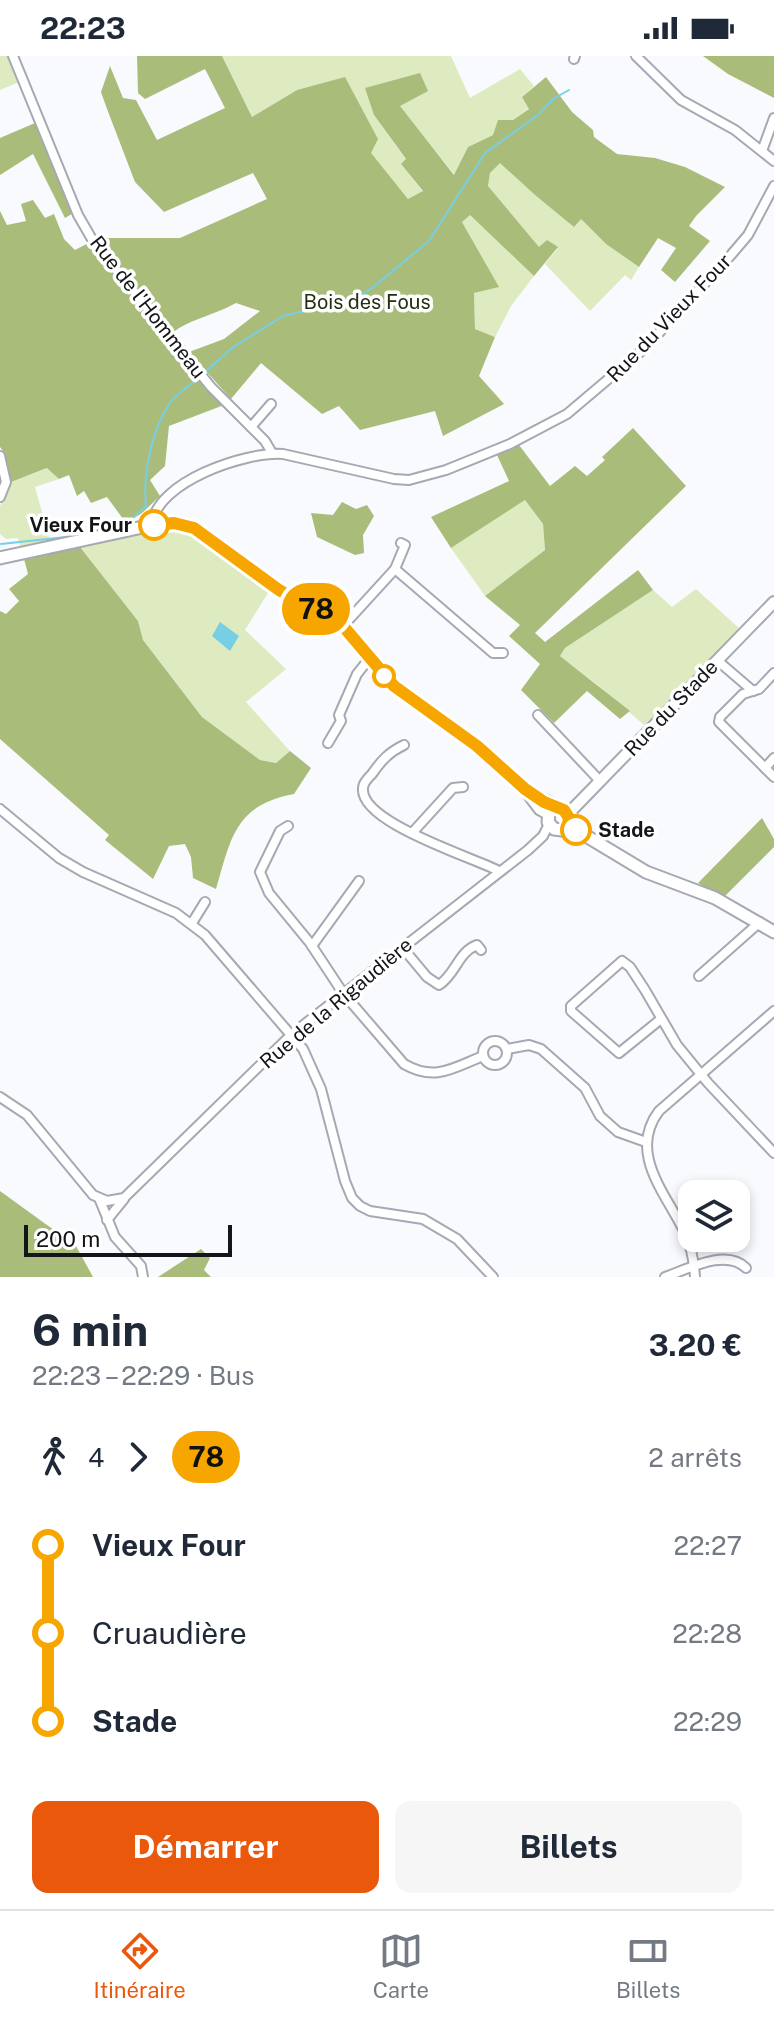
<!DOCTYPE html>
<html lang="fr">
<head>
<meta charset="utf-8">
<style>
	body { margin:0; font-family:"Public Sans",sans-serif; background:#f6f6f7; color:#1f2937; height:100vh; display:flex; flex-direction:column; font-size:30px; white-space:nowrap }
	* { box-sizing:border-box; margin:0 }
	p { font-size:26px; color:#747a83 }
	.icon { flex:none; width:44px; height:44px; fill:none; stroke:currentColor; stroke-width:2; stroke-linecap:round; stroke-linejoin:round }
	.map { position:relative; height:1221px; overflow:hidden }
	.details { display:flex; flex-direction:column; background:#fff; flex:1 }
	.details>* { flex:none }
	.badge { padding:0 16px; border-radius:26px; font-size:28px; line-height:52px }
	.controls { position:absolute; left:678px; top:1124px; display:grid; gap:16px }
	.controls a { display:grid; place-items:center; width:72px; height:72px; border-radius:16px; background:#fff; box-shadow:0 4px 12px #0003; font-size:40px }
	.scale { position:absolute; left:24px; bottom:20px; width:208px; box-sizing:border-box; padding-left:8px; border:4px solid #141519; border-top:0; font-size:22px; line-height:28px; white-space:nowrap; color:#141519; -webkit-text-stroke:6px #fff; paint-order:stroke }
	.map>.badge { position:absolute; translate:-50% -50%; box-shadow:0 0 0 4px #fff }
	.legs { display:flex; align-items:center; gap:12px; height:88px; padding:0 32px; font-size:26px }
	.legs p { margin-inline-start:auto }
	.summary { display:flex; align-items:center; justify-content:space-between; height:136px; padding:0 32px }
	h1 { font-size:44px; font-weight:700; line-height:60px }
	.button { display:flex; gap:16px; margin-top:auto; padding:16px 32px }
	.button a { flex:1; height:92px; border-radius:16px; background:#ea580c; color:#fff; font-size:32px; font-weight:700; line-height:92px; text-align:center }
	.button a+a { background:#f6f6f7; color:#1f2937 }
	ul { padding:0 32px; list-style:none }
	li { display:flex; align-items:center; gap:28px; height:88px; font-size:30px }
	li i { display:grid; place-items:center; width:12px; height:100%; margin:0 10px; background:currentColor }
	li i::after { content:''; width:20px; height:20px; margin:-10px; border:6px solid; border-radius:50%; background:#fff }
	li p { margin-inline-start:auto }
	li:first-child i { background:linear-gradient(#0000 50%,currentColor 0) }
	li:last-child i { background:linear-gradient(currentColor 50%,#0000 0) }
	.status { display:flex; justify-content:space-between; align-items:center; height:56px; padding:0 40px; background:#fff; direction:ltr }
	.status svg { height:22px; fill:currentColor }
	.dock { display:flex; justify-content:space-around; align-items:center; height:112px; border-top:2px solid #e0e1e3; background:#fff; font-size:22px; color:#747a83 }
	.dock a { display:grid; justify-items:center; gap:4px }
	.dock .current { color:#ea580c }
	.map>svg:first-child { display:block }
	.green { fill:#deebc0 }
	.forest { fill:#aabc7a }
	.water { fill:#77cfe6 }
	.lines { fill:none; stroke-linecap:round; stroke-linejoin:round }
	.stream { stroke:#77cfe6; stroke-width:2 }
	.minor-casing { stroke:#a6a9b3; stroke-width:12 }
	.tertiary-casing { stroke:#a6a9b3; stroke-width:14 }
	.secondary-casing { stroke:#a6a9b3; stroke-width:15 }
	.minor { stroke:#fff; stroke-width:8 }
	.tertiary { stroke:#fff; stroke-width:10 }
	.secondary { stroke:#fff; stroke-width:11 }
	.line-1-casing { stroke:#fff; stroke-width:18 }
	.line-1 { stroke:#f7a600; stroke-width:12 }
	.stop-1-dot { fill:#fff; stroke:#f7a600; stroke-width:4 }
	.labels { text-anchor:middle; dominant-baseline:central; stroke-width:7; stroke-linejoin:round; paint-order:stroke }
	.park-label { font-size:20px; fill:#262d10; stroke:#fff }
	.street-label { font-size:20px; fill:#141519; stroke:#fff }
	.stop-label { font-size:20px; font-weight:bold; fill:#141519; stroke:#fff; text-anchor:end }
</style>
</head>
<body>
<div class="status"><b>22:23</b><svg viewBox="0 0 49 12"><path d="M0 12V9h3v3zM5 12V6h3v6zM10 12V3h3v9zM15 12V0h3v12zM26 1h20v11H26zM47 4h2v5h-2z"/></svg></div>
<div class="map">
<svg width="774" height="1221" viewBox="0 0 774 1221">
	<rect width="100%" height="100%" fill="#f8fafe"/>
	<g class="green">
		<path d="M0 0H9L19 26 0 34Z"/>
		<path d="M222 0H451L470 42 520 13 534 30 522 41 529 52 493 79 468 91 455 119 399 50 374 59 406 104 401 108 423 136 408 143 370 97 297 34 252 61Z"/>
		<path d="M500 106 535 139 574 170 580 162 606 188 639 211 631 224 625 219 590 255 545 208 558 192H539L488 130 490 117Z"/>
		<path d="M469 158 534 220 511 250 495 281 475 273 474 237 498 230 462 166Z"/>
		<path d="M48 412 59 423 35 431 53 496 24 503 18 482 6 483 0 478V450L11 426Z"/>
		<path d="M525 444 543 468 545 494 485 540 451 492Z"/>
		<path d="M179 474 206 484 271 532 245 574 286 613 246 646 290 695 276 707 260 704 202 661 143 584 138 565 80 491 154 476Z"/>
		<path d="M696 533 741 574 644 669 598 629 560 600 565 592 653 534 672 551Z"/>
	</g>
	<g class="forest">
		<path d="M137 0H222L252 61 297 34 345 21 378 83 371 97 408 143 423 135 401 108 406 103 374 59 365 32 420 17 428 35 400 50 454 119 468 91 493 79 498 64H513L529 53 522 41 546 21 572 56 593 74 594 81 617 98 655 102 685 111 725 131 696 160 689 170 710 185 675 226 661 214 676 192 658 182 639 211 606 188 581 163 574 171 535 139 500 107 490 117 488 130 539 191 547 184 558 191 534 220 470 159 462 166 499 231 474 237 475 273 495 281 479 320 504 348 443 380 435 355 360 374 339 350 322 358 261 307 231 343 189 296 224 283 260 255 236 247C213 260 187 263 167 281L224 349 169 370 165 410 150 424 160 440 142 457 126 467 107 441 91 447 84 435 77 440 69 419 59 423 47 412 11 426 5 398 0 391V155L7 169 26 165 21 148 33 144 45 162 54 158 64 183 75 194 98 182H180L267 143 253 117 164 156 135 126 107 53 101 36 110 10 123 42 136 44 157 84 225 52 205 13 145 43 138 37Z"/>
		<path d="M703 0H774V42L728 18Z"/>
		<path d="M35 67 75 156 65 162 33 98 0 119V82Z"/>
		<path d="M633 372 686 430 535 577 545 586 638 514 653 534 565 592 560 600 630 655 620 663 587 635 554 667 521 634 540 608 509 580 520 569 485 540 545 494 543 468 525 444 451 492 431 461 509 425 497 399 519 389 550 430 575 410 587 420 605 404 602 401Z"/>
		<path d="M342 446 356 453 367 449 374 460 363 479 364 497 355 499 317 481 311 457 333 459Z"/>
		<path d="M80 491 138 565 143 584 202 661 260 704 276 707 290 695 311 712 294 738C235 749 231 782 216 833L193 822 191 801 185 788 169 790 153 823 105 784 109 779 0 683V555L6 558 19 545 9 533 28 518 24 503Z"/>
		<path d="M762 762 774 783V791L723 842 698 827Z"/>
		<path d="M0 1135 76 1190 93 1221H0Z"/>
		<path d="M201 1193 210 1202 204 1214 211 1221H158Z"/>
	</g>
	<path class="water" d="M220 566 239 580 230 595 212 580Z"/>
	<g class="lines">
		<g class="stream">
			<path d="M205 316 232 292 283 260 312 253 342 251 372 232 429 185 485 97 538 59 553 43 569 34"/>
			<path d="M1 488 66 481 127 467 146 450C143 419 151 378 167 351 174 339 189 330 200 321"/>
		</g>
		<g class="minor-casing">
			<g id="minor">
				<path d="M13 0 78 159 93 185 211 331 265 385 272 397"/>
				<path d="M636 0 681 44 735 74 774 105"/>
				<path d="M574 3 575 0"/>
				<path d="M762 95 774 62"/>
				<path d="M251 371 271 348"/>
				<path d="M0 400 6 426 0 441"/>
				<path d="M152 469C155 426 246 395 283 398L394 423 409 424 446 414 510 388 567 358 645 292 731 199 748 179 774 130"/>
				<path d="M395 513 405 489 401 487"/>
				<path d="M343 570 395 513 493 597H503"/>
				<path d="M718 605 753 635"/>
				<path d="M774 617 759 633 743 638 720 661 719 666 774 721"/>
				<path d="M538 659 600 725"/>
				<path d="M328 687 341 665 339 659 357 618 369 603"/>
				<path d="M404 689C389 696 381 705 372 718 369 721 366 724 364 728 350 764 475 802 499 815"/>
				<path d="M765 712 774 702"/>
				<path d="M0 753 59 802 83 816 176 857 205 879 303 993 321 1033 345 1125 352 1142 360 1150 370 1155 423 1163 457 1183 493 1221"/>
				<path d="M288 770 280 775 260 816 269 837 310 887 343 937 404 1008C435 1026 453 1012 483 1000"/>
				<path d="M412 777 453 732 463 731"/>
				<path d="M192 867 205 846"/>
				<path d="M312 890 359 825"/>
				<path d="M402 891 427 921 439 929C456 918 458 896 477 889L481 894"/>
				<path d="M699 920 760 866"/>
				<path d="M661 963 619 997 571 955V950L622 905 630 911 645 934 677 989 708 1027 774 1097"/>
				<circle cx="495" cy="997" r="12"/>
				<path d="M507 993 529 989 541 993 585 1032 600 1060 618 1076 646 1086"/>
				<path d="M0 1041 27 1059 93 1139 107 1145 124 1142 292 978 528 794 543 780 549 768"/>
				<path d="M99 1142 115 1181 141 1210 143 1221"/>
				<path d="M107 1164 124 1143"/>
				<path d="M665 1221C688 1213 726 1192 746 1212"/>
				<path d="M695 1221C694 1206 692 1192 685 1177 667 1139 627 1097 659 1055L774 955"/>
			</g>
		</g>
		<g class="tertiary-casing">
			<path id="tertiary" d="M568 758 774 546"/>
		</g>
		<g class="secondary-casing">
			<g id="secondary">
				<path d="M0 502 152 469 174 467 194 472 279 534 343 570 394 630 477 690 525 733 540 753 549 758"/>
				<path d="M534 739 564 754 569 762 568 769"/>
				<path d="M549 758 548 766 554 773 562 774 568 769"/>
				<path d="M568 769 646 816 715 842 774 876"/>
			</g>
		</g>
		<use href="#minor" class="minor"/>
		<use href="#tertiary" class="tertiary"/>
		<use href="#secondary" class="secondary"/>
	</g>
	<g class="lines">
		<g class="line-1-casing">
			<path id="line-1" d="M154 469 174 467 194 472 279 534 343 570 394 630 477 690 525 733 544 746 564 754 569 762 568 769 576 774"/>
		</g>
		<use href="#line-1" class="line-1"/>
	</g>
	<g class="stop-1-dot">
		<circle cx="154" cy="469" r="14"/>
		<circle cx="384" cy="620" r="10"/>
		<circle cx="576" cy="774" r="14"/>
	</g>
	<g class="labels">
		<g class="park-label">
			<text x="367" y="246">Bois des Fous</text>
		</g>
		<g class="street-label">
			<text transform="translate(148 251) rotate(52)">Rue de l'Hommeau</text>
			<text transform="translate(669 262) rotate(-46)">Rue du Vieux Four</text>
			<text transform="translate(671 652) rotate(-46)">Rue du Stade</text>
			<text transform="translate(336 947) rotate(-40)">Rue de la Rigaudière</text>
		</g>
		<g class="stop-label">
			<text x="132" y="469">Vieux Four</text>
			<text x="598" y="774" text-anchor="start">Stade</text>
		</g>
	</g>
</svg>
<div class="controls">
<a><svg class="icon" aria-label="layers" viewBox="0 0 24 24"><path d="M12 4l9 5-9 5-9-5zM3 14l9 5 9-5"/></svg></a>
</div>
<div class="scale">200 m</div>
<b class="badge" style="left:316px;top:553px;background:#f7a600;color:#111">78</b>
</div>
<section class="details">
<div class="summary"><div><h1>6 min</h1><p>22:23 – 22:29 · Bus</p></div><b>3.20 €</b></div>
<div class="legs"><svg class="icon" aria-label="walk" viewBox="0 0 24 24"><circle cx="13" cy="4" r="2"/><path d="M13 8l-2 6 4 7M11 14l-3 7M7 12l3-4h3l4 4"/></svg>4<svg class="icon" aria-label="forward" viewBox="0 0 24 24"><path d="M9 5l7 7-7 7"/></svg><b class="badge" style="background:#f7a600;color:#111">78</b><p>2 arrêts</p></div>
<ul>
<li><i style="color:#f7a600"></i><b>Vieux Four</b><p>22:27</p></li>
<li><i style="color:#f7a600"></i><span>Cruaudière</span><p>22:28</p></li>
<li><i style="color:#f7a600"></i><b>Stade</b><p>22:29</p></li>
</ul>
<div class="button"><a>Démarrer</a><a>Billets</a></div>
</section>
<nav class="dock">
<a class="current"><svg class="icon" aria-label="directions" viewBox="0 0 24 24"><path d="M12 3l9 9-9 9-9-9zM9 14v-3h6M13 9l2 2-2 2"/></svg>Itinéraire</a>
<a><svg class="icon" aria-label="map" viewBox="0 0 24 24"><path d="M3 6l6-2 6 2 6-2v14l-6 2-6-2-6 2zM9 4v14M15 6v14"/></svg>Carte</a>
<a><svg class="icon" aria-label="tickets" viewBox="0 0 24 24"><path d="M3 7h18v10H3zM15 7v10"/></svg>Billets</a>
</nav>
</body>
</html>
